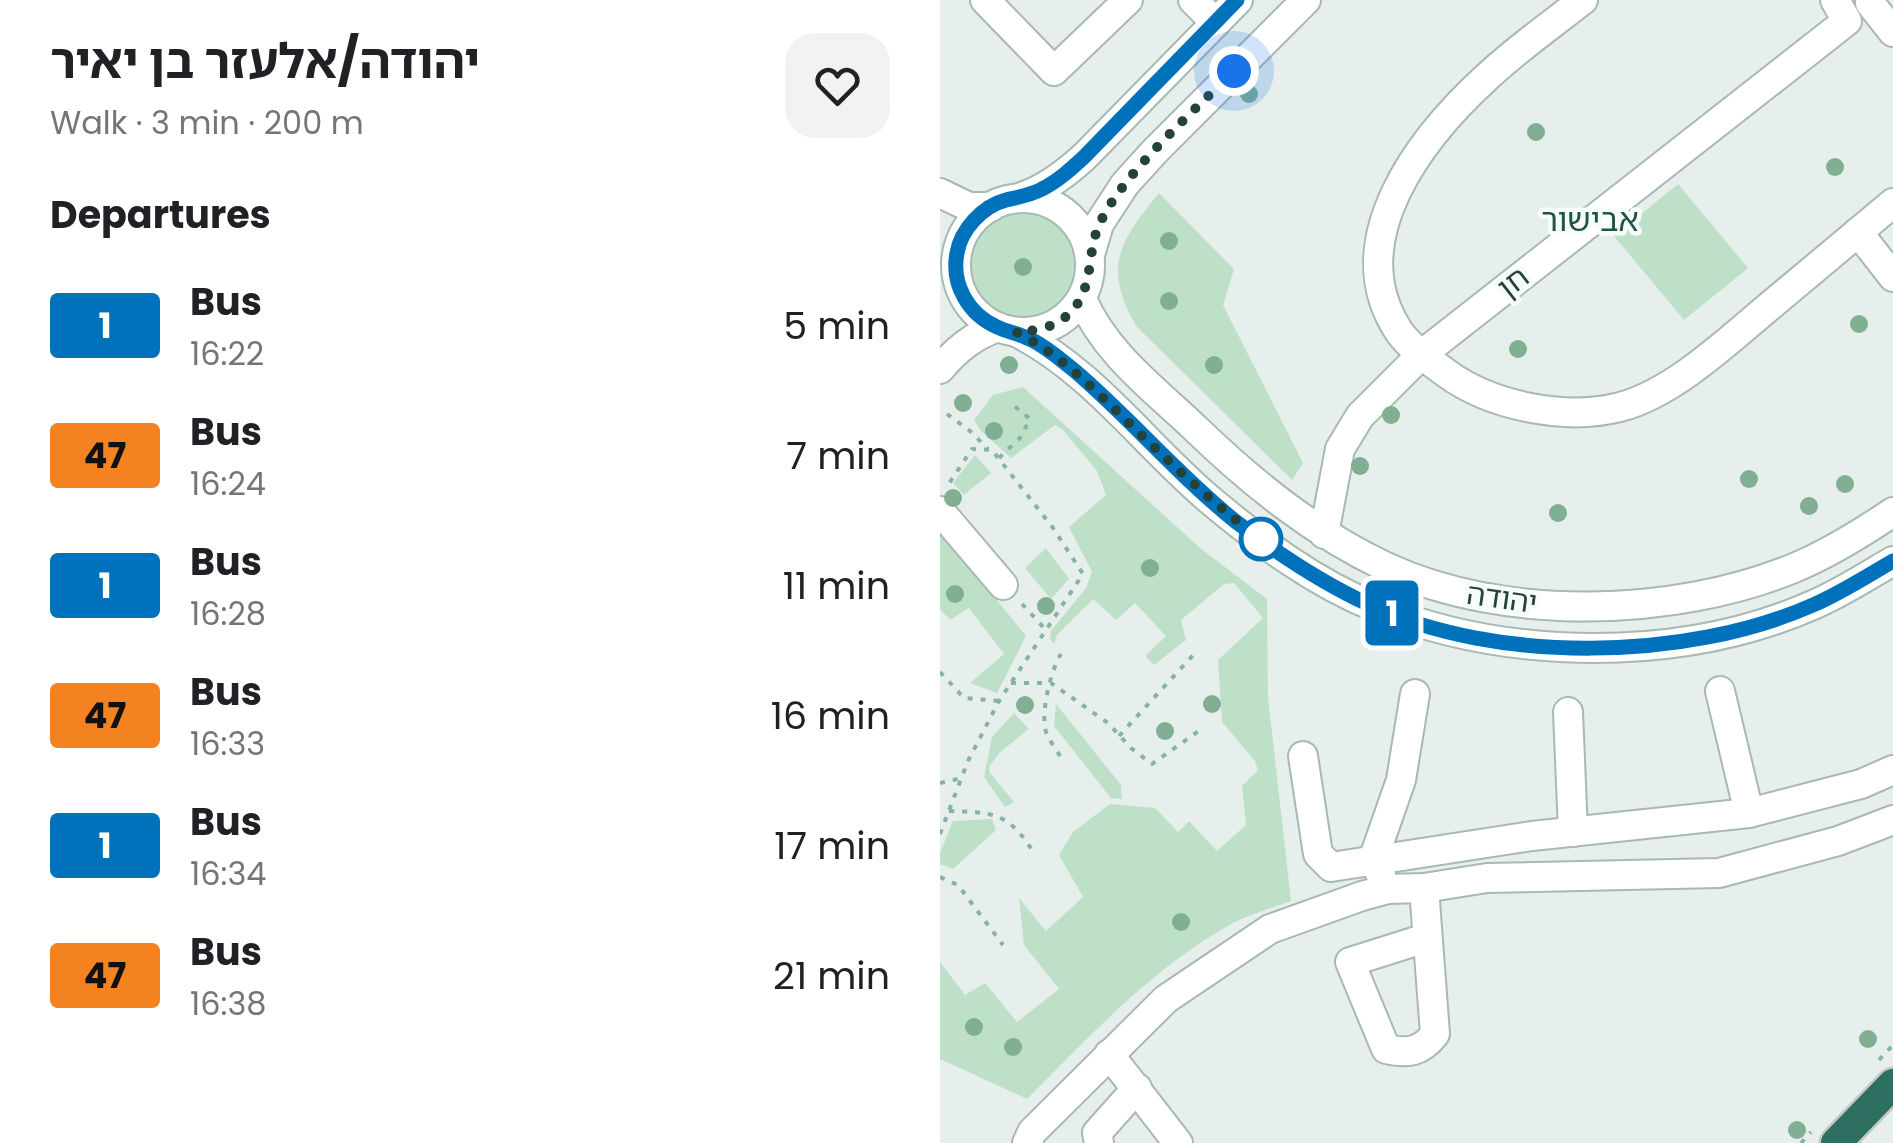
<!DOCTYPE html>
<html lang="en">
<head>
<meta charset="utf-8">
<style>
	body { margin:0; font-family:Poppins,"Noto Sans Hebrew",sans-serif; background:#f2f2f2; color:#202124; height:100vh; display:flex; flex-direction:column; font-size:38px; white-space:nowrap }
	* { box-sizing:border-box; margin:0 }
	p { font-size:32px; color:#757577 }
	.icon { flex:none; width:55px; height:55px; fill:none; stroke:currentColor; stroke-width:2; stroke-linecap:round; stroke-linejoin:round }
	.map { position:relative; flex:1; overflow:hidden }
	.panel { display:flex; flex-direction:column; background:#fff; width:940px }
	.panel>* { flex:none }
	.badge { padding:0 20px; border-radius:8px; font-size:35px; line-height:65px }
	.you { position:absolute; width:50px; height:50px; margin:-25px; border:8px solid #fff; border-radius:50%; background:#1a73e8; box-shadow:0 0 0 15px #1a73e833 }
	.map>.badge { position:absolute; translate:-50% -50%; box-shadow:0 0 0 5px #fff }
	h2 { padding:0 50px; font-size:38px; line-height:90px }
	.round { display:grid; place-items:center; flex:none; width:105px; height:105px; border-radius:30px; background:#f2f2f2 }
	.overview { display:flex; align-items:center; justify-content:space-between; height:170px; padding:0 50px }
	h1 { font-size:48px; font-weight:700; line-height:75px }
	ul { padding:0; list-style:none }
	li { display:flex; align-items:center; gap:30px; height:130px; padding:0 50px }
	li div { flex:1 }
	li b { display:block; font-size:38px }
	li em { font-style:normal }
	li .badge { min-width:110px; font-weight:700; text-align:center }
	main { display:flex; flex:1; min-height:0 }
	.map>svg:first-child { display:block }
	.green { fill:#bfe0c8 }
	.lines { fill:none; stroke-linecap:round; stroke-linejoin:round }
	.minor-casing { stroke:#a8b8b2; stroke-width:32 }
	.highway-casing { stroke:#c2cac8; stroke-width:35 }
	.path { stroke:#86b3a5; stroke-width:4; stroke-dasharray:5 8; stroke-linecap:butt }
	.minor { stroke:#fff; stroke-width:28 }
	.highway { stroke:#2f6f62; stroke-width:30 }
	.tree { fill:#80af93 }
	.line-casing { stroke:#fff; stroke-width:22 }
	.line { stroke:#0072bc; stroke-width:15 }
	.walk { stroke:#24423a; stroke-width:10; stroke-dasharray:0 18 }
	.stop-dot { fill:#fff; stroke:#0072bc; stroke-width:5 }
	.labels { text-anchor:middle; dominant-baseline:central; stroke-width:9; stroke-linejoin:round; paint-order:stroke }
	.street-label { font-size:30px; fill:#24423a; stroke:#f7fbf9 }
	.neighbourhood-label { font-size:32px; fill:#1f5548; stroke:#f7fbf9 }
</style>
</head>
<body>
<main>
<section class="panel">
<div class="overview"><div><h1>יהודה/אלעזר בן יאיר</h1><p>Walk · 3 min · 200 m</p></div><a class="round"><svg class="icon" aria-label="heart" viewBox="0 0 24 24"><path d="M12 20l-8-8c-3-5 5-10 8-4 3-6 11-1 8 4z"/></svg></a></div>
<h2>Departures</h2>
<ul>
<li><span class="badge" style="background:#0072bc;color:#fff">1</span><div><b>Bus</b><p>16:22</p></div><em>5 min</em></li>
<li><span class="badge" style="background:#f58220;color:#111">47</span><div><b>Bus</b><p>16:24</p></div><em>7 min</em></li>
<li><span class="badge" style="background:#0072bc;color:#fff">1</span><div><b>Bus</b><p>16:28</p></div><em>11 min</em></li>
<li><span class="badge" style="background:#f58220;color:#111">47</span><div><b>Bus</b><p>16:33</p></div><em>16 min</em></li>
<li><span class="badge" style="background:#0072bc;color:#fff">1</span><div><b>Bus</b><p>16:34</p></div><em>17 min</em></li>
<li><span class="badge" style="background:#f58220;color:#111">47</span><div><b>Bus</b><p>16:38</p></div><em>21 min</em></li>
</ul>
</section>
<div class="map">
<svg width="953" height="1143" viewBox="0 0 953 1143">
	<rect width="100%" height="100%" fill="#e6efeb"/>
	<g class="green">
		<path d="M738 184 808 268 744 320 674 236Z"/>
		<path d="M219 193 294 269 283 305 363 463 352 480 197 327C185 308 173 279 180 256 185 234 205 210 219 193Z"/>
		<circle cx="82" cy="265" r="55"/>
		<path d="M83 387 260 548 327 599 328 697 351 901C333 908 311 914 293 923 213 967 151 1035 87 1099L0 1059V962L25 995 45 983 77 1022 119 989 84 945 79 898 106 931 143 897 119 855 133 832 170 804 215 808 238 832 249 821 277 851 306 825 302 786 318 770 315 761 282 722 278 660 323 618 294 583 284 584 241 620 246 640 214 665 205 656 226 636 195 603 176 620 153 599 117 635 114 644 110 639 111 631 146 588 152 572 129 527 166 495 157 471 122 429 115 425 71 458 40 430 34 420 53 395Z"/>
		<path d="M35 455 51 473 24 495 13 483Z"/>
		<path d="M0 530 86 636 57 693 30 683 64 654 29 608 10 620 0 609Z"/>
		<path d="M106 548 129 579 111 599 85 568Z"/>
		<path d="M116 704 181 785 182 799 171 798 114 726Z"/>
		<path d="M74 713 89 729 60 752 49 767 50 773 74 802 65 807 44 777 52 737Z"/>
		<path d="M52 819 56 830 13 869 0 864V853L13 821Z"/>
	</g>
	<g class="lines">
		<g class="minor-casing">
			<g id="minor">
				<path d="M45 0 114 71 188 0"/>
				<path d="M253 0 275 22"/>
				<path d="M643 0C611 25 577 49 548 76 481 137 398 242 460 333 472 349 490 361 506 373 551 406 625 421 680 407 731 394 785 344 825 310 867 275 910 239 953 203"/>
				<path d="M930 3 953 32"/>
				<path d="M0 193 29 207H51"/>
				<path d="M79 198C105 189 124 175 144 157L298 0"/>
				<circle cx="83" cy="265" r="67"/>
				<path d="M918 232 953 277"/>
				<path d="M150 255 159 224 185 184 215 151 366 0"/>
				<path d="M142 299C165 353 214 389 256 429 313 484 374 533 446 567 564 622 735 617 854 568 888 554 922 533 953 512"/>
				<path d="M76 332C153 371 205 445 270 500 320 542 375 583 435 607 568 661 741 663 873 605 901 593 927 576 953 561"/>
				<path d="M0 369C17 349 33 336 58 327"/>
				<path d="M0 511 63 585"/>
				<path d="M384 534 400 449 420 416 481 355 907 21 895 0"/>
				<path d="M628 712 633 832"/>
				<path d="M363 756 378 854 391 867 592 836 809 813 780 691"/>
				<path d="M809 813 921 784 953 770"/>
				<path d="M441 875 433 860 461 780 475 694"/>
				<path d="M484 888 495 1034C481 1052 468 1054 446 1049L410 962 486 938"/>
				<path d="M169 1054 238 1143"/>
				<path d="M87 1143 92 1132 226 999 330 929 422 896 448 889 484 888 547 878 779 873 898 841 953 820"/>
				<path d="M159 1143 157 1133 197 1088"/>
			</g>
		</g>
		<g class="highway-casing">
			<path id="highway" d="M896 1143 953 1084"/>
		</g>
		<g class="path">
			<path d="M7 414 30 431 48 449"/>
			<path d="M59 458 80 438 90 419 72 404"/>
			<path d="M82 604 106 630"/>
			<path d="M0 672 24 698 59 701"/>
			<path d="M71 683H111L168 723 191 748 212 764 260 730"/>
			<path d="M179 736 255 653"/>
			<path d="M120 756C115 747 106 737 105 727 102 707 111 670 121 654"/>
			<path d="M0 783 22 778"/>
			<path d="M9 811C52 813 67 811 92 850"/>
			<path d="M0 834 28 761 59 701 143 574 113 528 52 450 32 449 8 485"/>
			<path d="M0 877 18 885 63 945"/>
			<path d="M939 1060 953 1045"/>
			<path d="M861 1143 871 1132"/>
		</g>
		<use href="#minor" class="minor"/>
		<use href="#highway" class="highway"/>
	</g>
	<g class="tree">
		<circle cx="309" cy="94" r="9"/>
		<circle cx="596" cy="132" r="9"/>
		<circle cx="895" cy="167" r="9"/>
		<circle cx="229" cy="241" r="9"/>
		<circle cx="83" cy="267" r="9"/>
		<circle cx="229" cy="301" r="9"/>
		<circle cx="919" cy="324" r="9"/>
		<circle cx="578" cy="349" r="9"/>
		<circle cx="69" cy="365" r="9"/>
		<circle cx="274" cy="365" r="9"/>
		<circle cx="23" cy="403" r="9"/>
		<circle cx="451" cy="415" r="9"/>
		<circle cx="54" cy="431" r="9"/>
		<circle cx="420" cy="466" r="9"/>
		<circle cx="809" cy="479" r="9"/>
		<circle cx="905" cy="484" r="9"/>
		<circle cx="13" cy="498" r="9"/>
		<circle cx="869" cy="506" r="9"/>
		<circle cx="618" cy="513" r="9"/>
		<circle cx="210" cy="568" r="9"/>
		<circle cx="15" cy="594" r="9"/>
		<circle cx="106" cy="606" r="9"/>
		<circle cx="272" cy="704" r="9"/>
		<circle cx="85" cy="705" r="9"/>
		<circle cx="225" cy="731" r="9"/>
		<circle cx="241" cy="922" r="9"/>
		<circle cx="34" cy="1027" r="9"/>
		<circle cx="928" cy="1039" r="9"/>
		<circle cx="73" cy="1047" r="9"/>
		<circle cx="857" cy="1130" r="9"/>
	</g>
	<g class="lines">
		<g class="line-casing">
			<path id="line" d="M297 0 144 157C131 169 118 181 102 189 91 195 79 197 66 200 43 206 21 229 17 253 11 284 28 314 57 327 68 332 80 334 92 340 108 348 121 360 135 371 190 418 238 475 295 521 337 553 382 583 430 605 556 664 747 661 873 605 901 593 927 576 953 561"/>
		</g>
		<use href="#line" class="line"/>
		<path class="walk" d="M294 71C254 111 184 172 160 223 146 252 155 285 132 311 117 327 97 331 76 332 121 355 155 390 191 425 235 467 278 508 327 544L321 539"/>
	</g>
	<circle class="stop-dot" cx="321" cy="539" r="20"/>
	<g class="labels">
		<g class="street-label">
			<text transform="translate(573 282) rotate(-38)">חן</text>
			<text transform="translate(562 598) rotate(8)">יהודה</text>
		</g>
		<g class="neighbourhood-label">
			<text x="650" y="219">אבישור</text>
		</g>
	</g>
</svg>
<div class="you" style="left:294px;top:71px"></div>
<b class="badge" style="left:452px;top:613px;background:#0072bc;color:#fff">1</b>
</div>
</main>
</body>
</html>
